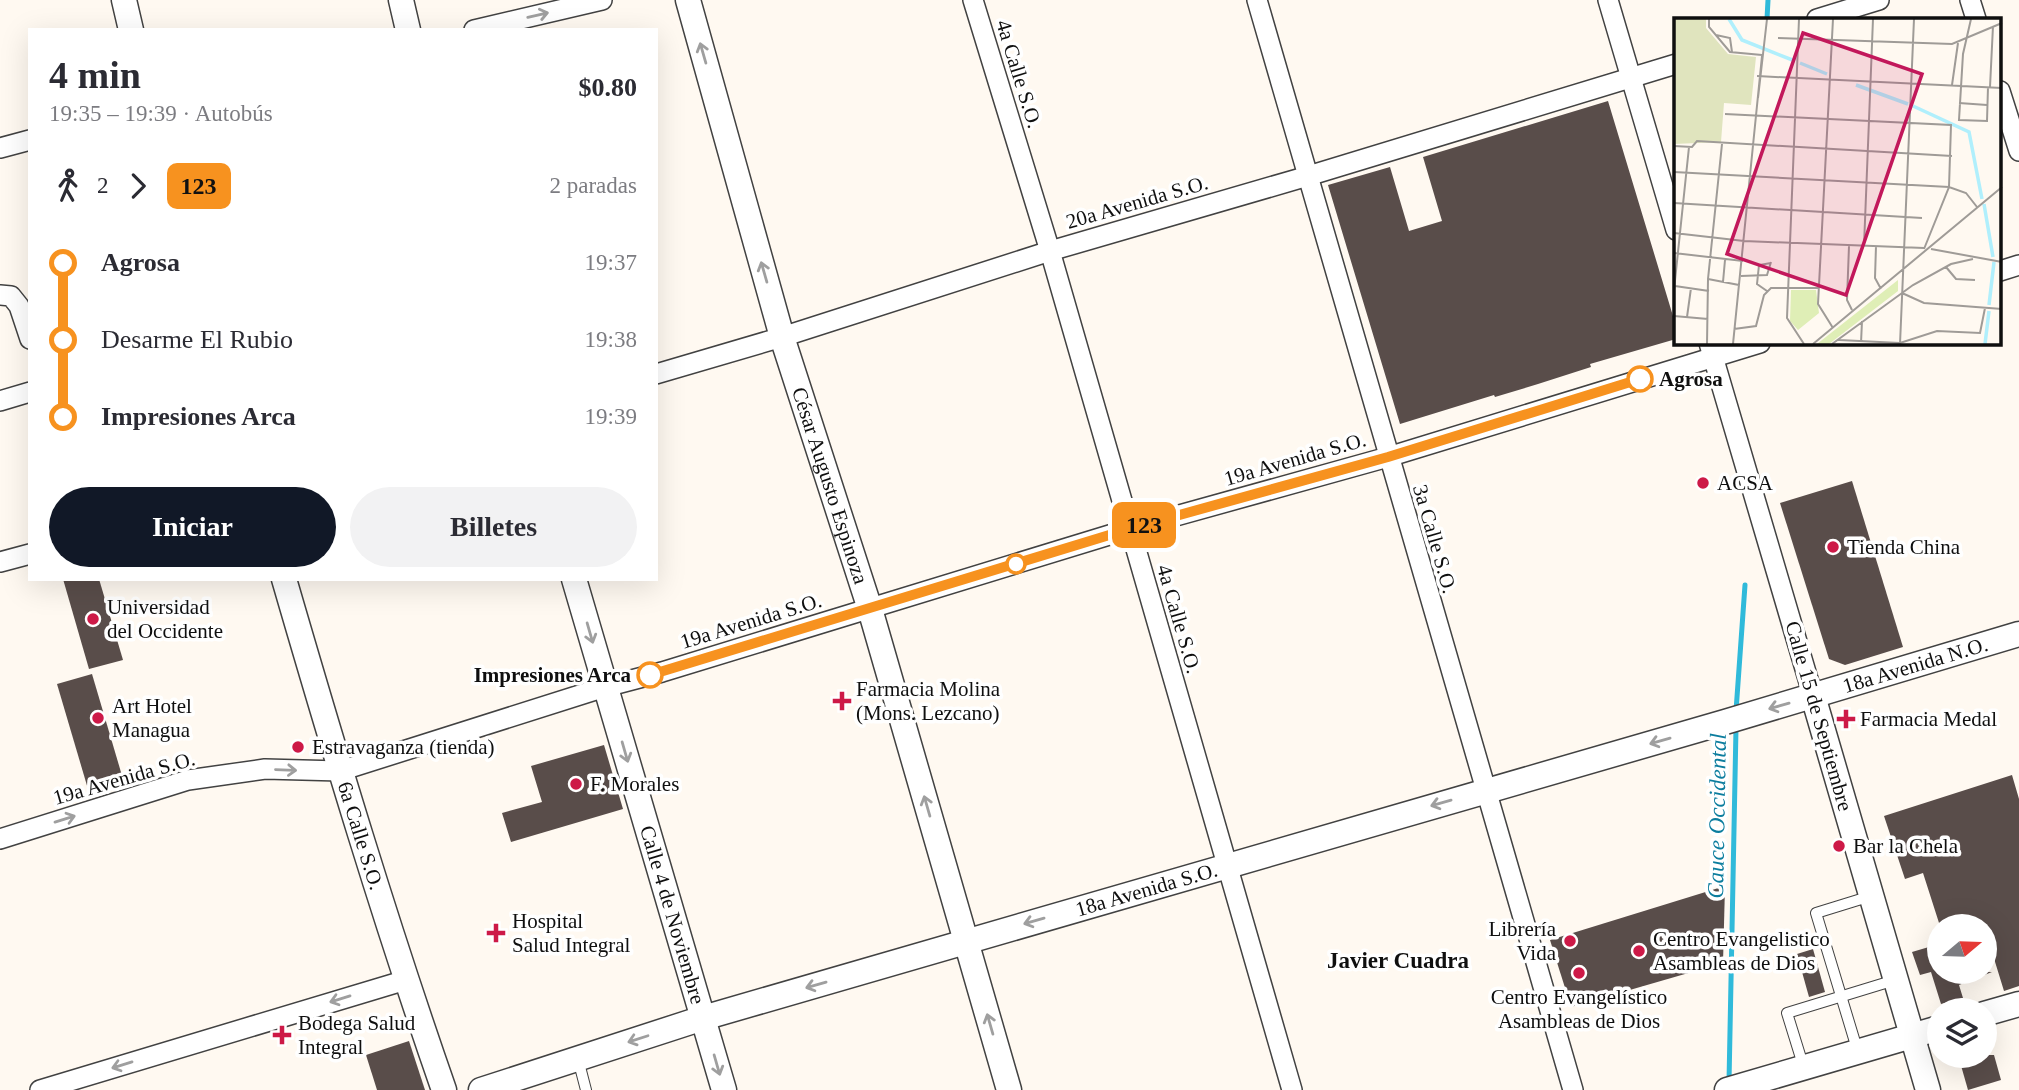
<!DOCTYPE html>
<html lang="es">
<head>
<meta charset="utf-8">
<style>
	body { margin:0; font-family:"Times New Roman",serif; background:#f2f2f3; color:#2b2b33; height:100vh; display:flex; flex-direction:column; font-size:26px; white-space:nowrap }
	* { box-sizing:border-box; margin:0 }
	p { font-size:23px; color:#7c7c81 }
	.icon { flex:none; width:38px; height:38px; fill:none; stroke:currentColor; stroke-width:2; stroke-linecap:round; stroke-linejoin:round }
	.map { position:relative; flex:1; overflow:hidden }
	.side { position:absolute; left:28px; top:28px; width:630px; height:553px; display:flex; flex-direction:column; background:#fff; border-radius:0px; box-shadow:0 7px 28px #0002 }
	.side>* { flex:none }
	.badge { padding:0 14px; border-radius:10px; font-size:24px; line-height:46px }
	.needle { width:46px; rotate:71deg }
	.tools { position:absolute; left:1927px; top:914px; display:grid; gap:14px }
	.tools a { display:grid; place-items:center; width:70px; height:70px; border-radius:50%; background:#fff; box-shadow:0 7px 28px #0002; font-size:35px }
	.map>.badge { position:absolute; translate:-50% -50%; box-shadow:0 0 0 4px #fff }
	.legs { display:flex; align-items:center; gap:10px; height:77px; padding:0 21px; font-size:23px }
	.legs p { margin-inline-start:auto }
	.head { display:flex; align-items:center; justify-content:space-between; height:119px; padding:0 21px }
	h1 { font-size:38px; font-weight:600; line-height:52px }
	.action { display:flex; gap:14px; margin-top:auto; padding:14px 21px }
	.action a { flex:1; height:80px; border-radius:42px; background:#111827; color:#fff; font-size:28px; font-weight:600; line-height:80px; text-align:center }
	.action a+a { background:#f2f2f3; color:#2b2b33 }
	ul { padding:0 21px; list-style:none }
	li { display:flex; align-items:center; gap:24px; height:77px; font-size:26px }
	li i { display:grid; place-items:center; width:10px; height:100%; margin:0 9px; background:currentColor }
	li i::after { content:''; width:18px; height:18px; margin:-9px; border:5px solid; border-radius:50%; background:#fff }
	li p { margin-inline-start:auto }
	li:first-child i { background:linear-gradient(#0000 50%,currentColor 0) }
	li:last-child i { background:linear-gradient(currentColor 50%,#0000 0) }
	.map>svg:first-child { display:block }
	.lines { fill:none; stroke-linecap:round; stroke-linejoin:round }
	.stream { stroke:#30bada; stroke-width:5 }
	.building { fill:#594d4a }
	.service-casing { stroke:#424242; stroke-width:12 }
	.minor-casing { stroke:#424242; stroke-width:22 }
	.tertiary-casing { stroke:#424242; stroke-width:27 }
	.service { stroke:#fff; stroke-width:10 }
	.minor { stroke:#fff; stroke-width:19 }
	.tertiary { stroke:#fff; stroke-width:24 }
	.oneway { stroke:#9f9f9f }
	.line-1-casing { stroke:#fff; stroke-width:16 }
	.line-1 { stroke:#f7921f; stroke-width:10 }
	.stop-1-dot { fill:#fff; stroke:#f7921f; stroke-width:3.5 }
	.poi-dot { fill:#cd1947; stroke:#fff; stroke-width:2.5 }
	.labels { text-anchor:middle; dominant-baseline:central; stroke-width:7; stroke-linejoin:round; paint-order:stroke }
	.street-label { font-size:21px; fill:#0f0f0f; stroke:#fff }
	.stop-label { font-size:21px; font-weight:bold; fill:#0f0f0f; stroke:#fff; text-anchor:start }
	.poi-label { font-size:21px; fill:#0f0f0f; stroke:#fff; text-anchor:start }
	.water-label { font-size:23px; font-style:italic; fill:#0c7d9e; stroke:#fff }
	.neighbourhood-label { font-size:23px; font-weight:bold; fill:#0f0f0f; stroke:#fff }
	.inset-river { fill:none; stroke:#b0effc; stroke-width:3.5 }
	.inset-road { fill:none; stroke:#9f9b97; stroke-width:2 }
	.view { fill:#c2185b; fill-opacity:0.15; stroke:#c2185b; stroke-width:3.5 }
	.inset-edge { fill:none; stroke:#0f0f0f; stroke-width:3.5 }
</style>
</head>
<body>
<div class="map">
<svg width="2019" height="1090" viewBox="0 0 2019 1090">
	<rect width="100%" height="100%" fill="#fff9f1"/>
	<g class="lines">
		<g class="stream">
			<path d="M1767 19 1768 0"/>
			<path d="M1736 711 1745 585"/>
			<path d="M1729 1082 1736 728"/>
		</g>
	</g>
	<g class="building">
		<path d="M1608 101 1676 326V339L1590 364 1591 367 1538 384 1495 397 1494 395 1400 424 1328 185 1390 167 1409 231 1442 221 1423 157Z"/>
		<path d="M1852 481 1903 647 1845 665 1829 659 1780 503Z"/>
		<path d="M63 579H99L123 660 89 669Z"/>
		<path d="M92 674 123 779 88 789 57 684Z"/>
		<path d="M604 745 623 809 511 842 502 813 542 802 531 766Z"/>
		<path d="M2012 775 2019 799V986L2004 991 1984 926H1940L1923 873 1905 879 1884 816Z"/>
		<path d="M1725 886 1723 963 1571 1007 1550 940Z"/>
		<path d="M1939 944V971H1936L1992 972 1959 985 1963 998 1941 1004 1931 972 1920 975 1912 952Z"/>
		<path d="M1813 949 1825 992 1809 997 1797 954Z"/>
		<path d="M409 1041 425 1090H377L366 1055Z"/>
		<path d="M1958 1055H1994L2001 1080 1968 1090Z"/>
	</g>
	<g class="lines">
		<g class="service-casing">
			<g id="service">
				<path d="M1858 1052 1816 913 1871 896"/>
				<path d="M578 1059 586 1090"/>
				<path d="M1804 1068 1787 1013 1895 980"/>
			</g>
		</g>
		<g class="minor-casing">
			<g id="minor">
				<path d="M973 0 1050 251 1292 1090"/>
				<path d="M1257 0 1573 1090"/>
				<path d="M1608 0 1676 230"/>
				<path d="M1970 0 1976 19"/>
				<path d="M1817 19 1879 0"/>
				<path d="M474 30 602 0"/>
				<path d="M2000 91 2019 151"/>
				<path d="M0 148 30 140"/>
				<path d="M2000 271 2019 265"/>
				<path d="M0 295 11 296 19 306 30 339"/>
				<path d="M1709 343 1813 696"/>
				<path d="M656 374 782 337 1050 251 1308 176 1676 64"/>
				<path d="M0 401 30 392"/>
				<path d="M0 562 30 554"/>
				<path d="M0 839 188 780 265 769 340 771 605 687 662 672 1129 529 1388 457 1760 343"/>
				<path d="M40 1090 406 980"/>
			</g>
		</g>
		<g class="tertiary-casing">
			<g id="tertiary">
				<path d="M124 0 131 30"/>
				<path d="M401 0 408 30"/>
				<path id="s1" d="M688 0 782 337 870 609 1009 1090"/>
				<path id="s2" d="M284 579C334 751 385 921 444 1090"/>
				<path id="s3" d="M574 579 724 1090"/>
				<path d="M1813 696 1928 1090"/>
				<path d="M1984 1014 2019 1004"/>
				<path id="s4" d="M481 1090 703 1018 1725 722 2019 634"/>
				<path d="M1727 1090 1939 1028"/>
			</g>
		</g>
		<use href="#service" class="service"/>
		<use href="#minor" class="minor"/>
		<use href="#tertiary" class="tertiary"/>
	</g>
	<defs><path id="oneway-shaft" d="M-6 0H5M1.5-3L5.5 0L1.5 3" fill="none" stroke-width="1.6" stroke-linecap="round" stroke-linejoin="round" transform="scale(1.75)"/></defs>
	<g class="oneway">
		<use href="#oneway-shaft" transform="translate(538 15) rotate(-13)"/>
		<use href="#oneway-shaft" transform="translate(703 53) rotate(-106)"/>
		<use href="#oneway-shaft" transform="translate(764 272) rotate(-106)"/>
		<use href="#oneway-shaft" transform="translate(590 633) rotate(74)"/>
		<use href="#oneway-shaft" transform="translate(1779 706) rotate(164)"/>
		<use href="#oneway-shaft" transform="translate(1660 741) rotate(164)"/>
		<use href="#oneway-shaft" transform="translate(625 752) rotate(74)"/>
		<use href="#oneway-shaft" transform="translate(286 770) rotate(2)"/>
		<use href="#oneway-shaft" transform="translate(1441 803) rotate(164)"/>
		<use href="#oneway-shaft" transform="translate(927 806) rotate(-106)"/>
		<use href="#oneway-shaft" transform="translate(65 819) rotate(-17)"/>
		<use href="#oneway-shaft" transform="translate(1034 921) rotate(164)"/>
		<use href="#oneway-shaft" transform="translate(816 985) rotate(164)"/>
		<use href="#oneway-shaft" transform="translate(340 999) rotate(163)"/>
		<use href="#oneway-shaft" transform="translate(990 1024) rotate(-106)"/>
		<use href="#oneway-shaft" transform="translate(638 1039) rotate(162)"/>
		<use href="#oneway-shaft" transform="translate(122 1065) rotate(163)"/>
		<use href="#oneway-shaft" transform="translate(717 1065) rotate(74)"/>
	</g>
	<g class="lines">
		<g class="line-1-casing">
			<path id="line-1" d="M650 675 1129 529 1388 457 1640 379"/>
		</g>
		<use href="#line-1" class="line-1"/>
	</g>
	<g class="stop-1-dot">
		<circle cx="1640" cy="379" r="12"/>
		<circle cx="1016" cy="564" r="9"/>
		<circle cx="650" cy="675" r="12"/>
	</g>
	<g class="poi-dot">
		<circle cx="1703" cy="483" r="7"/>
		<circle cx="1833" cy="547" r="7"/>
		<circle cx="93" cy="619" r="7"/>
		<path d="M838.5 690.5h7v7h7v7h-7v7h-7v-7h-7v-7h7z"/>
		<circle cx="98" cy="718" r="7"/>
		<path d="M1842.5 708.5h7v7h7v7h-7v7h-7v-7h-7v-7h7z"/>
		<circle cx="298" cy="747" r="7"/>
		<circle cx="576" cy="784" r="7"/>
		<circle cx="1839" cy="846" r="7"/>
		<path d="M492.5 922.5h7v7h7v7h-7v7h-7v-7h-7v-7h7z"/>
		<circle cx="1570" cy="941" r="7"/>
		<circle cx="1639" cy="951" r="7"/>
		<circle cx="1579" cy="973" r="7"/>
		<path d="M278.5 1024.5h7v7h7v7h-7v7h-7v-7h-7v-7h7z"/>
	</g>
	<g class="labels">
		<g class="street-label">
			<text transform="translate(1019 74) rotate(73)">4a Calle S.O.</text>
			<text transform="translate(1137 202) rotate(-16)">20a Avenida S.O.</text>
			<text transform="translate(1295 459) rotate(-16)">19a Avenida S.O.</text>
			<text stroke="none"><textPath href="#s1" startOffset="506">César Augusto Espinoza</textPath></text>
			<text transform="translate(1435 539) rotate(74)">3a Calle S.O.</text>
			<text transform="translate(1179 619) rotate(74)">4a Calle S.O.</text>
			<text transform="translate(751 621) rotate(-17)">19a Avenida S.O.</text>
			<text stroke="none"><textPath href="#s4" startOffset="1496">18a Avenida N.O.</textPath></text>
			<text transform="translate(1819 716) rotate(74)">Calle 15 de Septiembre</text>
			<text transform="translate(124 778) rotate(-16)">19a Avenida S.O.</text>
			<text stroke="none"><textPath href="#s2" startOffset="268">6a Calle S.O.</textPath></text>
			<text stroke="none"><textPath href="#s4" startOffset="695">18a Avenida S.O.</textPath></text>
			<text stroke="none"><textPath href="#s3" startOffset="350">Calle 4 de Noviembre</textPath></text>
		</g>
		<g class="stop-label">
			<text x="1659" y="379">Agrosa</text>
			<text x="631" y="675" text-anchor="end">Impresiones Arca</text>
		</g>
		<g class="poi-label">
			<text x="1717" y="483">ACSA</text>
			<text x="1847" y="547">Tienda China</text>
			<text x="107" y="607">Universidad<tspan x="107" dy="24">del Occidente</tspan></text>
			<text x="856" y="689">Farmacia Molina<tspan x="856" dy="24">(Mons. Lezcano)</tspan></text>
			<text x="112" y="706">Art Hotel<tspan x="112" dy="24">Managua</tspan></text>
			<text x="1860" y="719">Farmacia Medal</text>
			<text x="312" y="747">Estravaganza (tienda)</text>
			<text x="590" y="784">F. Morales</text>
			<text x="1853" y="846">Bar la Chela</text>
			<text x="512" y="921">Hospital<tspan x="512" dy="24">Salud Integral</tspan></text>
			<text x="1556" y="929" text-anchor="end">Librería<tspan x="1556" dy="24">Vida</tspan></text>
			<text x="1653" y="939">Centro Evangelistico<tspan x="1653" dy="24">Asambleas de Dios</tspan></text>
			<text x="1579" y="997" text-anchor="middle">Centro Evangelístico<tspan x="1579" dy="24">Asambleas de Dios</tspan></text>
			<text x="298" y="1023">Bodega Salud<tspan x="298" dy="24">Integral</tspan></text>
		</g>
		<g class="water-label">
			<text transform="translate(1717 816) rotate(-89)">Cauce Occidental</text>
		</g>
		<g class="neighbourhood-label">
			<text x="1398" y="960">Javier Cuadra</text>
		</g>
	</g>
	<g transform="translate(1674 18)">
		<rect width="327" height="327" fill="#fff9f1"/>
		<path d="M224 262V273L155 326H143ZM117 272H142L145 295 124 312 116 303Z" fill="#dfeeb6"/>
		<path d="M0 1H32V10L54 36 82 39 77 87 50 85 47 124 0 126Z" fill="#e0e4be"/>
		<path class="inset-river" d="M55 1 68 22 121 43M126 45 153 56M182 67 234 86M239 88 295 114 308 181M310 186 319 239M315 287 320 244M311 326 315 293"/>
		<path class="inset-road" d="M35 1V9L56 34 88 37M125 1 113 300 130 326M159 1 144 286 159 310M297 1 289 36 285 102 313 103 314 69M42 17 56 20 58 34M104 20 278 26 328 5M83 58 328 70M278 67 284 25M316 69 319 8M84 80 93 1M285 85 313 87M51 96 277 107 275 169 250 231M0 128 18 129 23 123 278 138M0 154 275 169 292 175 303 189M0 185 248 200M0 215 70 223 250 230M175 228 173 282 178 292M190 228 199 1M202 228 201 260 207 271M257 231 328 244M0 235 69 243M272 249 282 261 301 262M67 258 93 257 97 244M34 261 65 267M49 264 51 242M1 268 35 273M0 272 15 129M93 273 83 266 85 247 97 245M228 275 250 285 328 291M0 298 34 301M13 299 17 270M60 311 82 308 90 277 97 270H144M165 322 226 325 263 313 306 315 311 290M187 325 188 303M33 326 34 261 48 126M59 326 88 38M139 326 328 169M158 326 239 267 277 246 299 241M226 326 240 1"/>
		<path class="view" d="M129 15 248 56 172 277 53 236Z"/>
		<rect width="327" height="327" class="inset-edge"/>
	</g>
</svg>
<div class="tools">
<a><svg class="needle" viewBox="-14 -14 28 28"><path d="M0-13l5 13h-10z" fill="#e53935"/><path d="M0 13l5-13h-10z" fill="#7c7c81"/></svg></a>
<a><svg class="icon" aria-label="layers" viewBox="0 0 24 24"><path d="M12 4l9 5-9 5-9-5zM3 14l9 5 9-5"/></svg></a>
</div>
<b class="badge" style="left:1144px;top:525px;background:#f7921f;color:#111">123</b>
<section class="side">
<div class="head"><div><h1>4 min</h1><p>19:35 – 19:39 · Autobús</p></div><b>$0.80</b></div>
<div class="legs"><svg class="icon" aria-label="walk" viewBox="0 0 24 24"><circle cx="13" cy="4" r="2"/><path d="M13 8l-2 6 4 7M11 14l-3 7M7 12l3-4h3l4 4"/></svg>2<svg class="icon" aria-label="forward" viewBox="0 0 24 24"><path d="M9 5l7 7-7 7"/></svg><b class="badge" style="background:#f7921f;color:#111">123</b><p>2 paradas</p></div>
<ul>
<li><i style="color:#f7921f"></i><b>Agrosa</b><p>19:37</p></li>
<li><i style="color:#f7921f"></i><span>Desarme El Rubio</span><p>19:38</p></li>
<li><i style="color:#f7921f"></i><b>Impresiones Arca</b><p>19:39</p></li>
</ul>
<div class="action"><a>Iniciar</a><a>Billetes</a></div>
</section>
</div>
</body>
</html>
